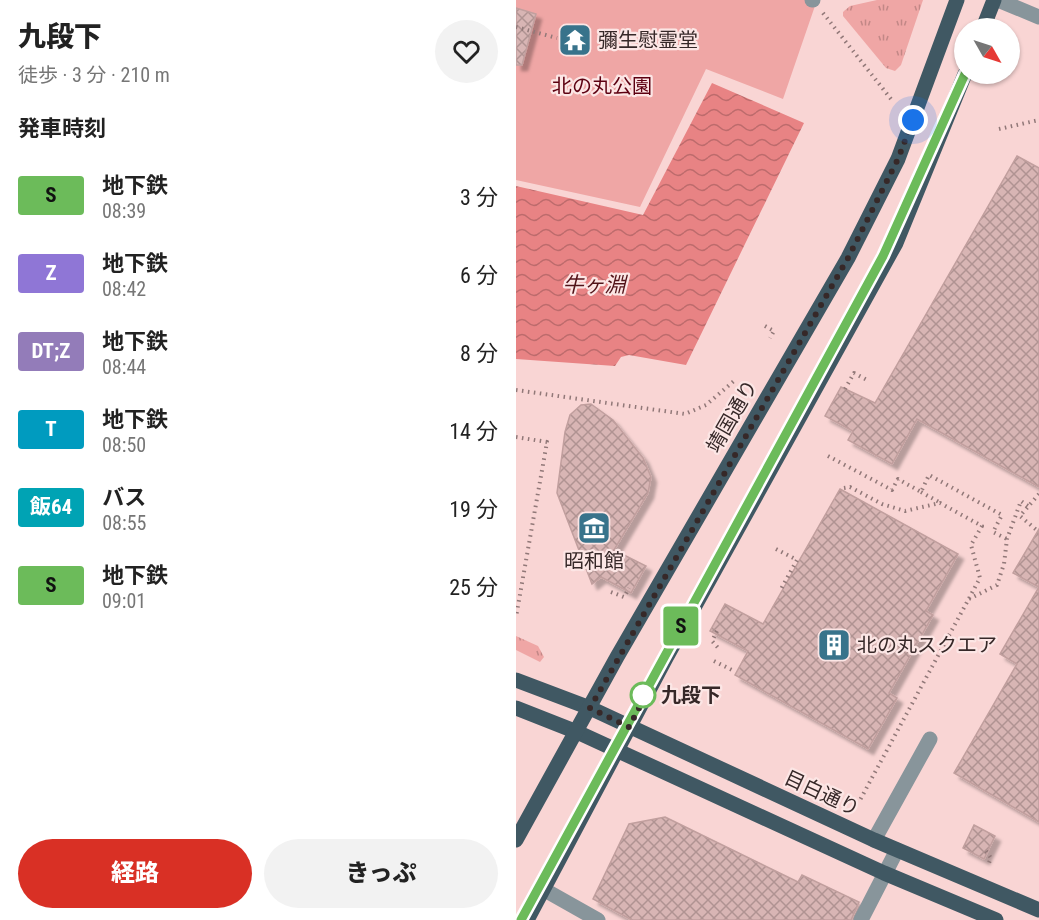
<!DOCTYPE html>
<html lang="ja">
<head>
<meta charset="utf-8">
<style>
	body { margin:0; font-family:"Roboto Condensed","Noto Sans JP",sans-serif; background:#f2f2f2; color:#222; height:100vh; display:flex; flex-direction:column; font-size:22px; white-space:nowrap }
	* { box-sizing:border-box; margin:0 }
	p { font-size:20px; color:#767676 }
	.icon { flex:none; width:33px; height:33px; fill:none; stroke:currentColor; stroke-width:2; stroke-linecap:round; stroke-linejoin:round }
	.map { position:relative; flex:1; overflow:hidden }
	.drawer { display:flex; flex-direction:column; background:#fff; width:516px }
	.drawer>* { flex:none }
	.badge { padding:0 12px; border-radius:4px; font-size:21px; line-height:39px }
	.needle { width:39px; rotate:129deg }
	.fabs { position:absolute; left:438px; top:18px; display:grid; gap:12px }
	.fabs a { display:grid; place-items:center; width:66px; height:66px; border-radius:50%; background:#fff; box-shadow:0 2px 4px #0004; font-size:30px }
	.you { position:absolute; width:30px; height:30px; margin:-15px; border:4px solid #fff; border-radius:50%; background:#1a73e8; box-shadow:0 0 0 9px #1a73e833 }
	.map>.badge { position:absolute; translate:-50% -50%; box-shadow:0 0 0 3px #fff }
	h2 { padding:0 18px; font-size:22px; line-height:54px }
	.round { display:grid; place-items:center; flex:none; width:63px; height:63px; border-radius:32px; background:#f2f2f2 }
	.head { display:flex; align-items:center; justify-content:space-between; height:102px; padding:0 18px }
	h1 { font-size:28px; font-weight:800; line-height:45px }
	.button { display:flex; gap:12px; margin-top:auto; padding:12px 18px }
	.button a { flex:1; height:69px; border-radius:36px; background:#d93025; color:#fff; font-size:24px; font-weight:800; line-height:69px; text-align:center }
	.button a+a { background:#f2f2f2; color:#222 }
	ul { padding:0; list-style:none }
	li { display:flex; align-items:center; gap:18px; height:78px; padding:0 18px }
	li div { flex:1 }
	li b { display:block; font-size:22px }
	li em { font-style:normal }
	li .badge { min-width:66px; font-weight:700; text-align:center }
	main { display:flex; flex:1; min-height:0 }
	.map>svg:first-child { display:block }
	.grass { fill:url(#grass-tufts) }
	.green { fill:#efa6a5 }
	.water { fill:url(#water-waves) }
	.building { fill:url(#building-cross-hatch); stroke:#c19f9e; stroke-width:1.5; filter:url(#shadow) }
	.lines { fill:none; stroke-linecap:round; stroke-linejoin:round }
	.path { stroke:#917878; stroke-width:4; stroke-dasharray:1.5 4.5; stroke-linecap:butt }
	.minor { stroke:#88959b; stroke-width:15 }
	.major { stroke:#405863; stroke-width:15 }
	.line-casing { stroke:#fff; stroke-width:14 }
	.line { stroke:#6cbb5a; stroke-width:9 }
	.walk { stroke:#362828; stroke-width:6; stroke-dasharray:0 10.8 }
	.stop-dot { fill:#fff; stroke:#6cbb5a; stroke-width:3 }
	.labels { text-anchor:middle; dominant-baseline:central; stroke-width:4.5; stroke-linejoin:round; paint-order:stroke }
	.poi-label { font-size:20px; fill:#362828; stroke:#fce6e5; text-anchor:start }
	.park-label { font-size:20px; fill:#5d0011; stroke:#fce6e5 }
	.street-label { font-size:20px; fill:#362828; stroke:#fce6e5 }
	.stop-label { font-size:20px; font-weight:bold; fill:#362828; stroke:#fce6e5; text-anchor:start }
	.water-label { font-size:21px; font-style:italic; fill:#521319; stroke:#fce6e5 }
</style>
</head>
<body>
<main>
<section class="drawer">
<div class="head"><div><h1>九段下</h1><p>徒歩 · 3 分 · 210 m</p></div><a class="round"><svg class="icon" aria-label="heart" viewBox="0 0 24 24"><path d="M12 20l-8-8c-3-5 5-10 8-4 3-6 11-1 8 4z"/></svg></a></div>
<h2>発車時刻</h2>
<ul>
<li><span class="badge" style="background:#6cbb5a;color:#111">S</span><div><b>地下鉄</b><p>08:39</p></div><em>3 分</em></li>
<li><span class="badge" style="background:#8f76d6;color:#fff">Z</span><div><b>地下鉄</b><p>08:42</p></div><em>6 分</em></li>
<li><span class="badge" style="background:#937cb9;color:#fff">DT;Z</span><div><b>地下鉄</b><p>08:44</p></div><em>8 分</em></li>
<li><span class="badge" style="background:#009bbf;color:#fff">T</span><div><b>地下鉄</b><p>08:50</p></div><em>14 分</em></li>
<li><span class="badge" style="background:#00a3b4;color:#fff">飯64</span><div><b>バス</b><p>08:55</p></div><em>19 分</em></li>
<li><span class="badge" style="background:#6cbb5a;color:#111">S</span><div><b>地下鉄</b><p>09:01</p></div><em>25 分</em></li>
</ul>
<div class="button"><a>経路</a><a>きっぷ</a></div>
</section>
<div class="map">
<svg width="523" height="920" viewBox="0 0 523 920">
	<defs>
		<pattern id="grass-tufts" width="24" height="20" patternUnits="userSpaceOnUse" patternTransform="scale(1.5)"><rect width="24" height="20" fill="#efa6a5"/><path d="M3 7l-1-3M5 7V3M7 7l1-3M15 17l-1-3M17 17v-4M19 17l1-3" fill="none" stroke="#c28786"/></pattern>
		<pattern id="water-waves" width="16" height="10" patternUnits="userSpaceOnUse" patternTransform="scale(1.5)"><rect width="16" height="10" fill="#e88384"/><path d="M0 5q4-4 8 0t8 0" fill="none" stroke="#bd6b6c"/></pattern>
		<pattern id="building-cross-hatch" width="8" height="8" patternUnits="userSpaceOnUse" patternTransform="scale(1.5)"><rect width="8" height="8" fill="#d8b5b4"/><path d="M0 0l8 8M0 8l8-8" fill="none" stroke="#b09392"/></pattern>
		<filter id="shadow"><feDropShadow dx="5.5" dy="5.5" stdDeviation="1.5" flood-color="#0004"/></filter>
	</defs>
	<rect width="100%" height="100%" fill="#f9d5d4"/>
	<g class="grass">
		<path d="M361 0H407L385 65 379 71 370 68 327 16V12L334 6Z"/>
		<path d="M0 636 22 646 28 657 24 662 0 650Z"/>
	</g>
	<path class="green" d="M0 0H301L267 99 190 69 124 207 0 180Z"/>
	<path class="water" d="M196 83 288 123 170 365 113 355 105 357 99 366 0 359V186L127 215Z"/>
	<g class="building">
		<path d="M0 8 20 14 6 65H0Z"/>
		<path d="M501 156 523 168V487L401 419 376 464 332 440 337 431 309 416 325 387 359 403Z"/>
		<path d="M75 404 97 420 127 458 135 477 132 493 98 550 130 566 115 593 85 577 76 584 41 493 49 432 54 415 65 405Z"/>
		<path d="M324 489 442 554 410 611 417 615 373 693 381 698 352 749 219 675 232 651 194 631 209 604 247 624Z"/>
		<path d="M523 529V822L438 773 501 664 484 654 523 587 497 573Z"/>
		<path d="M149 817 282 882 286 875 343 902 335 920H116L77 899 113 824Z"/>
		<path d="M458 825 479 836 468 859 447 848Z"/>
	</g>
	<g class="lines">
		<g class="path">
			<path d="M307 13 375 99"/>
			<path d="M0 27 41 38"/>
			<path d="M483 129 523 120"/>
			<path d="M249 326 258 331 254 338"/>
			<path d="M329 389 338 373 353 381"/>
			<path d="M0 390 169 414 190 405 218 381"/>
			<path d="M0 437 31 442 0 617"/>
			<path d="M312 456 376 490 382 479 405 492 413 475 486 515 477 532 491 539"/>
			<path d="M328 488 334 487 366 504 389 511 424 503 466 526 455 545 464 578 344 800"/>
			<path d="M405 492 423 502"/>
			<path d="M523 494 504 516 523 532"/>
			<path d="M260 549 281 560 264 591"/>
			<path d="M95 592 108 597 113 588"/>
			<path d="M453 599 481 585 488 564 491 539 505 501 512 506"/>
			<path d="M201 631 196 641 204 650"/>
			<path d="M198 661 218 671"/>
			<path d="M470 851 475 858 472 865"/>
		</g>
		<g class="minor">
			<path d="M296 0H297"/>
			<path d="M482 0 523 17"/>
			<path d="M358 840 414 739"/>
			<path d="M27 889 82 920"/>
			<path d="M345 920 381 850"/>
		</g>
		<g class="major">
			<path d="M467 28 478 0"/>
			<path d="M0 680 74 708 358 840 523 910"/>
			<path d="M0 708 61 732 368 873 480 920"/>
			<path d="M0 840 101 657 332 258 382 159 441 0"/>
			<path d="M11 920 150 658 380 243 449 74"/>
		</g>
	</g>
	<g class="lines">
		<g class="line-casing">
			<path id="line" d="M5 920 367 256 449 74"/>
		</g>
		<use href="#line" class="line"/>
		<path class="walk" d="M127 695 131 693 113 727 74 708 332 258 382 159 397 120"/>
	</g>
	<defs>
		<g id="temple-square" transform="scale(1.725)"><rect x="-9" y="-9" width="18" height="18" rx="4" fill="#38738b" stroke="#fce6e5"/><path d="M0-6L5-2H3V0L6.5 2.5H4V6H1.5V3h-3V6H-4V2.5H-6.5L-3 0V-2H-5Z" fill="#fff"/></g>
		<g id="museum-square" transform="scale(1.725)"><rect x="-9" y="-9" width="18" height="18" rx="4" fill="#38738b" stroke="#fce6e5"/><path d="M0-6L6-3V-2H-6V-3ZM-5-1h2V3h-2ZM-1-1h2V3h-2ZM3-1h2V3H3ZM-6 4H6V6H-6Z" fill="#fff"/></g>
		<g id="building-square" transform="scale(1.725)"><rect x="-9" y="-9" width="18" height="18" rx="4" fill="#38738b" stroke="#fce6e5"/><path d="M-4-6H4V6H1V3H-1V6H-4ZM-2.5-4.3h1.7v1.8h-1.7ZM.8-4.3h1.7v1.8H.8ZM-2.5-1h1.7V.8h-1.7ZM.8-1h1.7V.8H.8Z" fill="#fff"/></g>
	</defs>
	<g fill-rule="evenodd">
		<use href="#temple-square" x="59" y="40"/>
		<use href="#museum-square" x="78" y="528"/>
		<use href="#building-square" x="318" y="645"/>
	</g>
	<circle class="stop-dot" cx="127" cy="695" r="12"/>
	<g class="labels">
		<g class="poi-label">
			<text x="82" y="40">彌生慰霊堂</text>
			<text x="78" y="561" text-anchor="middle">昭和館</text>
			<text x="341" y="645">北の丸スクエア</text>
		</g>
		<g class="park-label">
			<text x="86" y="86">北の丸公園</text>
		</g>
		<g class="street-label">
			<text transform="translate(216 416) rotate(-60)">靖国通り</text>
			<text transform="translate(306 793) rotate(25)">目白通り</text>
		</g>
		<g class="stop-label">
			<text x="145" y="695">九段下</text>
		</g>
		<g class="water-label">
			<text x="78" y="285">牛ヶ淵</text>
		</g>
	</g>
</svg>
<div class="fabs">
<a><svg class="needle" viewBox="-14 -14 28 28"><path d="M0-13l5 13h-10z" fill="#e53935"/><path d="M0 13l5-13h-10z" fill="#767676"/></svg></a>
</div>
<div class="you" style="left:397px;top:120px"></div>
<b class="badge" style="left:165px;top:626px;background:#6cbb5a;color:#111">S</b>
</div>
</main>
</body>
</html>
